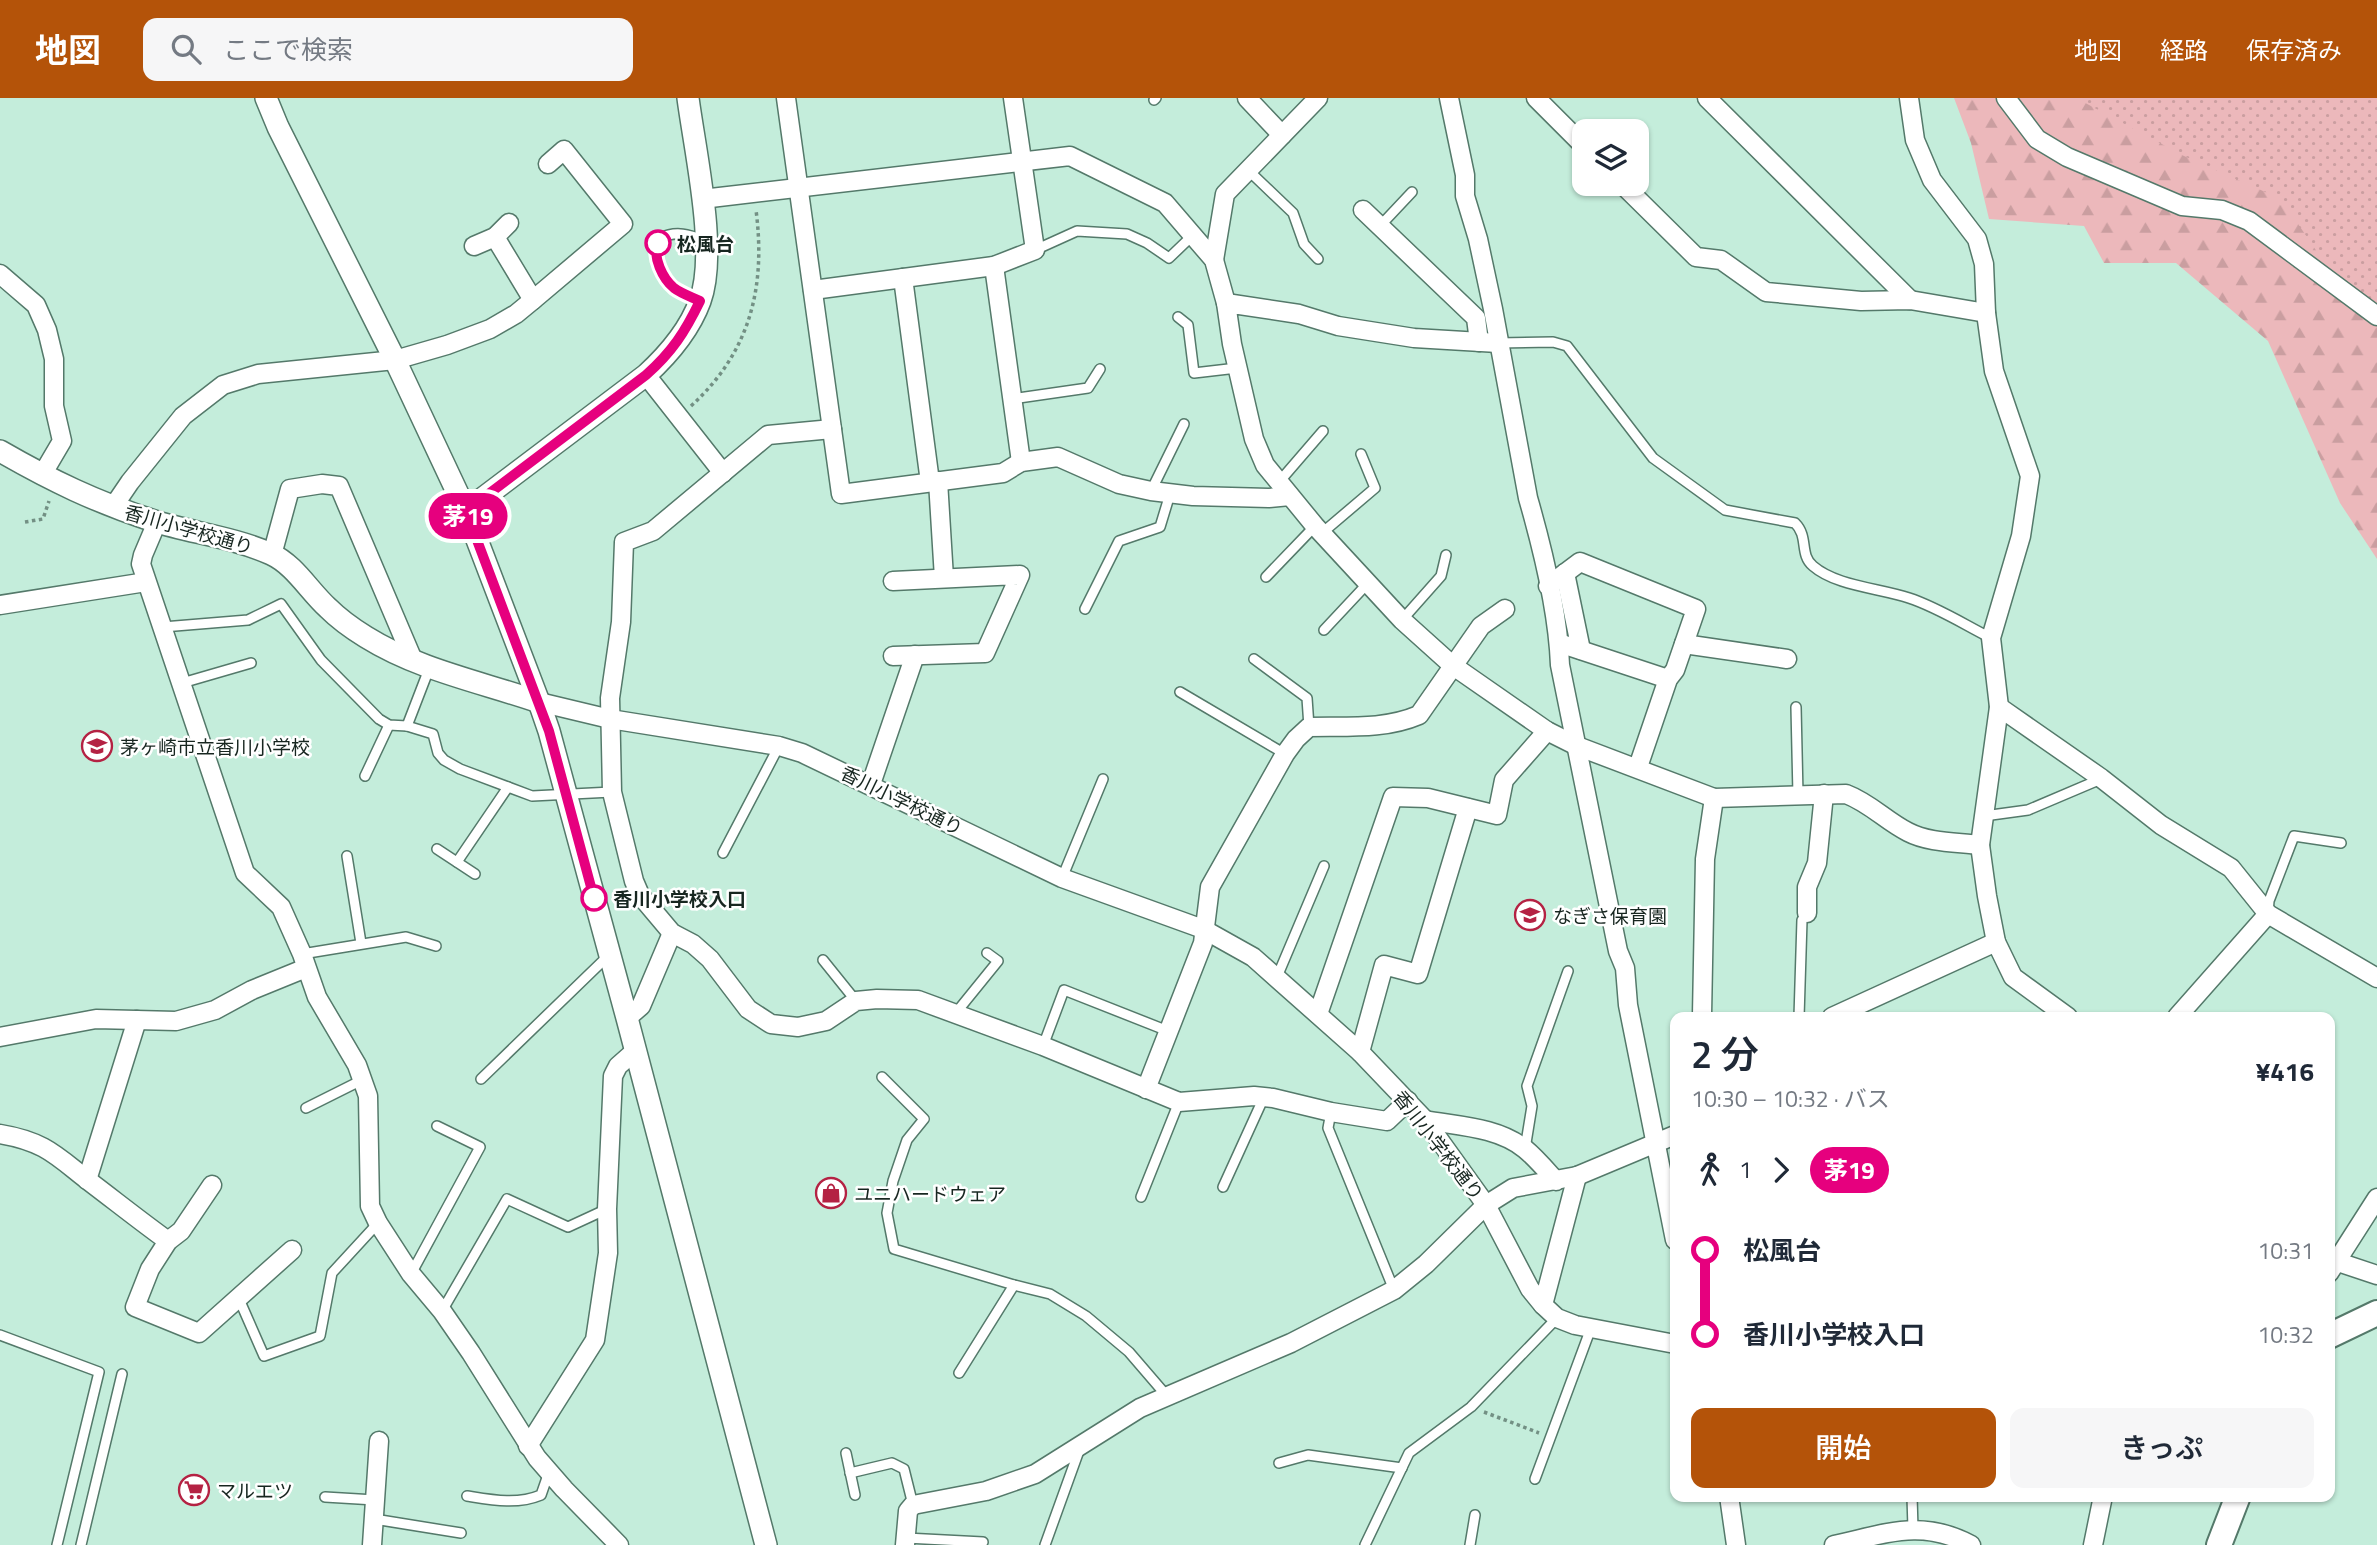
<!DOCTYPE html>
<html lang="ja">
<head>
<meta charset="utf-8">
<style>
	body { margin:0; font-family:"Titillium Web","Noto Sans JP",sans-serif; background:#f6f6f7; color:#1f2937; height:100vh; display:flex; flex-direction:column; font-size:26px; white-space:nowrap }
	* { box-sizing:border-box; margin:0 }
	p { font-size:23px; color:#747a83 }
	.icon { flex:none; width:38px; height:38px; fill:none; stroke:currentColor; stroke-width:2; stroke-linecap:round; stroke-linejoin:round }
	.map { position:relative; flex:1; overflow:hidden }
	.panel { position:absolute; left:1670px; top:914px; width:665px; height:490px; display:flex; flex-direction:column; background:#fff; border-radius:14px; box-shadow:0 2px 5px #0004 }
	.panel>* { flex:none }
	.badge { padding:0 14px; border-radius:23px; font-size:24px; line-height:46px }
	.fabs { position:absolute; left:1572px; top:21px; display:grid; gap:14px }
	.fabs a { display:grid; place-items:center; width:77px; height:77px; border-radius:14px; background:#fff; box-shadow:0 2px 5px #0004; font-size:35px }
	.map>.badge { position:absolute; translate:-50% -50%; box-shadow:0 0 0 4px #fff }
	.legs { display:flex; align-items:center; gap:10px; height:77px; padding:0 21px; font-size:23px }
	.legs p { margin-inline-start:auto }
	.overview { display:flex; align-items:center; justify-content:space-between; height:119px; padding:0 21px }
	h1 { font-size:38px; font-weight:600; line-height:52px }
	.action { display:flex; gap:14px; margin-top:auto; padding:14px 21px }
	.action a { flex:1; height:80px; border-radius:14px; background:#b45309; color:#fff; font-size:28px; font-weight:600; line-height:80px; text-align:center }
	.action a+a { background:#f6f6f7; color:#1f2937 }
	ul { padding:0 21px; list-style:none }
	li { display:flex; align-items:center; gap:24px; height:84px; font-size:26px }
	li i { display:grid; place-items:center; width:10px; height:100%; margin:0 9px; background:currentColor }
	li i::after { content:''; width:18px; height:18px; margin:-9px; border:5px solid; border-radius:50%; background:#fff }
	li p { margin-inline-start:auto }
	li:first-child i { background:linear-gradient(#0000 50%,currentColor 0) }
	li:last-child i { background:linear-gradient(currentColor 50%,#0000 0) }
	header { display:flex; align-items:center; gap:42px; box-sizing:border-box; height:98px; padding:0 35px; background:#b45309; color:#fff }
	header strong { font-size:33px }
	nav { display:flex; gap:38px; margin-inline-start:auto; font-size:24px }
	.search { width:490px; height:63px; background:#f6f6f7; display:flex; align-items:center; gap:18px; box-sizing:border-box; padding:0 24px; border-radius:14px; color:#747a83; font-size:26px }
	.map>svg:first-child { display:block }
	.grass { fill:url(#grass-dots) }
	.forest { fill:url(#forest-firs) }
	.lines { fill:none; stroke-linecap:round; stroke-linejoin:round }
	.service-casing { stroke:#54796a; stroke-width:12 }
	.minor-casing { stroke:#54796a; stroke-width:21 }
	.tertiary-casing { stroke:#54796a; stroke-width:24 }
	.secondary-casing { stroke:#54796a; stroke-width:28 }
	.path { stroke:#739084; stroke-width:3.5; stroke-dasharray:3.5 3.5; stroke-linecap:butt }
	.service { stroke:#fff; stroke-width:9 }
	.minor { stroke:#fff; stroke-width:18 }
	.tertiary { stroke:#fff; stroke-width:21 }
	.secondary { stroke:#fff; stroke-width:24 }
	.line-1-casing { stroke:#fff; stroke-width:16 }
	.line-1 { stroke:#e6007e; stroke-width:10 }
	.stop-1-dot { fill:#fff; stroke:#e6007e; stroke-width:3.5 }
	.labels { text-anchor:middle; dominant-baseline:central; stroke-width:5; stroke-linejoin:round; paint-order:stroke }
	.stop-label { font-size:19px; font-weight:bold; fill:#172620; stroke:#fff; text-anchor:start }
	.street-label { font-size:19px; fill:#172620; stroke:#fff }
	.poi-label { font-size:19px; fill:#172620; stroke:#fff; text-anchor:start }
</style>
</head>
<body>
<header>
<strong>地図</strong>
<div class="search"><svg class="icon" aria-label="search" viewBox="0 0 24 24"><circle cx="10" cy="10" r="6"/><path d="M15 15l6 6"/></svg>ここで検索</div>
<nav><a>地図</a><a>経路</a><a>保存済み</a></nav>
</header>
<div class="map">
<svg width="2377" height="1447" viewBox="0 0 2377 1447">
	<defs>
		<pattern id="grass-dots" width="8" height="8" patternUnits="userSpaceOnUse" patternTransform="scale(1.75)"><rect width="8" height="8" fill="#ecb8bb"/><path d="M2 2h.1M6 6h.1" fill="none" stroke="#ca9ea0" stroke-width="1.8" stroke-linecap="round"/></pattern>
		<pattern id="forest-firs" width="22" height="20" patternUnits="userSpaceOnUse" patternTransform="scale(1.75)"><rect width="22" height="20" fill="#ecb8bb"/><path d="M5 1l3.5 6h-7zM16 11l3.5 6h-7z" fill="#ca9ea0"/></pattern>
	</defs>
	<rect width="100%" height="100%" fill="#c4eddb"/>
	<path class="grass" d="M2041 0H2377V207Z"/>
	<path class="forest" d="M1954 0H2076L2184 58 2281 101 2358 214 2377 224V461L2340 405 2268 243 2176 165H2104L2084 128 1989 121 1971 45Z"/>
	<g class="lines">
		<g class="service-casing">
			<g id="service">
				<path d="M1154 2 1156 0"/>
				<path d="M1248 72 1293 115 1304 146 1318 161"/>
				<path d="M1380 128 1412 94"/>
				<path d="M1035 152 1077 133 1127 136 1147 145 1169 160 1193 137"/>
				<path d="M699 202C673 192 647 170 660 140 677 132 690 137 707 143"/>
				<path d="M1178 219 1188 227 1194 275 1237 270"/>
				<path d="M1498 245 1553 244 1567 248 1653 360 1725 412 1795 425C1809 439 1799 456 1813 468 1836 488 1879 490 1909 500 1937 509 1965 527 1991 540"/>
				<path d="M1012 301 1088 290 1100 271"/>
				<path d="M1279 384 1323 333"/>
				<path d="M1151 393 1184 326"/>
				<path d="M1322 435 1375 390 1361 356"/>
				<path d="M1266 479 1315 428"/>
				<path d="M1085 511 1119 443 1160 429 1170 396"/>
				<path d="M1402 522 1441 478 1446 457"/>
				<path d="M163 529 248 522 281 506 321 562 379 621 389 627 407 628 433 636 438 655 444 662 460 671 532 698 612 694"/>
				<path d="M1324 532 1368 485"/>
				<path d="M1254 561 1307 600 1309 629"/>
				<path d="M182 585 251 565"/>
				<path d="M1180 594 1285 656"/>
				<path d="M1796 609 1798 697"/>
				<path d="M407 628 429 571"/>
				<path d="M365 678 389 627"/>
				<path d="M1984 718 2028 712 2101 681"/>
				<path d="M437 751 475 776"/>
				<path d="M723 755 779 648"/>
				<path d="M347 758 361 845"/>
				<path d="M457 764 508 689"/>
				<path d="M1062 780 1103 681"/>
				<path d="M2268 814 2269 803 2294 738 2341 745"/>
				<path d="M302 856 406 839 436 848"/>
				<path d="M823 862 856 903"/>
				<path d="M1277 879 1324 768"/>
				<path d="M955 916 998 863 987 855"/>
				<path d="M1799 919 1802 822"/>
				<path d="M1043 948 1064 892 1168 933"/>
				<path d="M882 979 924 1021 907 1042 893 1083 887 1115 894 1151 1014 1187 1050 1196 1086 1218 1129 1254 1166 1297"/>
				<path d="M481 981 608 858"/>
				<path d="M306 1010 362 982"/>
				<path d="M1331 1014 1328 1030 1394 1192"/>
				<path d="M1525 1051 1532 1008 1527 988 1568 873"/>
				<path d="M1223 1089 1264 999"/>
				<path d="M1141 1099 1179 1004"/>
				<path d="M411 1176 480 1049 437 1028"/>
				<path d="M239 1201 264 1258 320 1238 332 1175 378 1125"/>
				<path d="M442 1213 507 1101 568 1129 607 1111"/>
				<path d="M0 1237 99 1274 57 1447"/>
				<path d="M959 1275 1014 1187"/>
				<path d="M846 1355 855 1397"/>
				<path d="M1279 1365 1308 1357 1402 1370"/>
				<path d="M850 1375 892 1365 904 1371 913 1407"/>
				<path d="M1535 1381 1591 1230"/>
				<path d="M467 1398C492 1402 517 1407 541 1397L549 1374"/>
				<path d="M1912 1398 1913 1431"/>
				<path d="M325 1399 375 1402"/>
				<path d="M374 1421 461 1435"/>
				<path d="M906 1440 983 1444"/>
				<path d="M81 1447 122 1276"/>
				<path d="M1045 1447 1080 1350"/>
				<path d="M1365 1447 1409 1355 1471 1309 1557 1220"/>
				<path d="M1470 1447 1475 1417"/>
			</g>
		</g>
		<g class="minor-casing">
			<g id="minor">
				<path d="M786 0 841 396 1003 375 1021 364 1058 359 1119 386 1151 393 1193 398 1269 400 1290 398"/>
				<path d="M1247 0 1282 37"/>
				<path d="M1449 0 1465 77V98L1478 141 1493 211 1528 400C1543 452 1558 514 1560 567L1618 853 1625 870 1628 907 1675 1142"/>
				<path d="M1536 0 1584 48"/>
				<path d="M1707 0 1910 202"/>
				<path d="M1909 0 1915 42 1932 82 1977 141 1984 166 1986 215 1994 273 2030 378 2021 438 1991 540 1999 609 1980 747 1987 798 1996 844 2013 879 2068 919"/>
				<path d="M2006 0 2037 41 2067 59 2182 108 2222 112 2249 123 2377 218"/>
				<path d="M1622 86 1696 159 1721 162 1766 194 1861 203 1910 202 1986 215"/>
				<path d="M702 101 1070 58 1165 105 1214 162 1226 205"/>
				<path d="M1363 112 1476 220 1479 244"/>
				<path d="M495 139 533 202"/>
				<path d="M474 148 495 139 509 125"/>
				<path d="M1214 162 1225 96 1318 0"/>
				<path d="M994 168 1021 364"/>
				<path d="M0 176 36 207 47 232 54 261V308L62 343 42 377"/>
				<path d="M903 180 930 384"/>
				<path d="M813 192 994 168 1035 152 1013 0"/>
				<path d="M1498 245 1414 240 1338 228 1299 216 1226 205 1232 246 1254 341 1265 367 1315 428 1402 522 1452 567 1547 633 1577 648 1714 700 1846 696C1870 705 1886 723 1908 734 1929 745 1957 744 1980 747"/>
				<path d="M646 277 723 375"/>
				<path d="M832 331 768 337 653 433 624 444 621 524 610 600 612 694 634 783 640 797 672 835 693 846 710 861 748 911 771 926 798 929 826 923 856 903 877 901 918 902 1043 948 1179 1004 1254 998 1273 1000 1331 1014 1387 1023 1408 1003"/>
				<path d="M938 383 944 480"/>
				<path d="M113 409 130 384 183 318 223 287 258 276 395 262 447 247 490 231 516 216 533 202 623 126 564 52 548 66"/>
				<path d="M157 424 143 457 141 466 245 775 281 809 302 856 317 899 357 967 368 998 370 1108 378 1125 411 1176 442 1213 471 1255 537 1360 564 1391 619 1447"/>
				<path d="M272 457 290 391 322 386 339 388 413 562"/>
				<path d="M1565 475 1581 552"/>
				<path d="M1548 488 1580 464 1696 511 1675 572 1668 581 1638 669"/>
				<path d="M0 507 146 484"/>
				<path d="M1559 545 1668 581"/>
				<path d="M1684 546 1787 561"/>
				<path d="M893 558 985 555 1020 477 893 483"/>
				<path d="M539 604 610 621 779 648 802 655 1062 780 1203 831 1253 859 1360 954 1425 1022 1486 1107 1530 1191 1543 1207 1557 1220 1575 1227 1675 1246"/>
				<path d="M1999 609 2101 680 2161 727 2231 770 2268 816 2377 880"/>
				<path d="M871 686 915 557"/>
				<path d="M1807 815V789L1817 765 1824 696"/>
				<path d="M1318 916 1393 699 1428 700 1497 717 1504 682 1547 633"/>
				<path d="M1703 919 1702 917 1705 761 1714 700"/>
				<path d="M1832 919 1996 844"/>
				<path d="M2177 919 2268 816"/>
				<path d="M627 920 641 908 672 835"/>
				<path d="M0 939 96 921 176 923 215 912 252 892 306 870"/>
				<path d="M1360 954 1384 867 1418 876 1468 710"/>
				<path d="M1146 991 1203 845 1210 789 1285 656 1296 641 1309 629C1346 628 1384 632 1419 617L1481 528 1505 511"/>
				<path d="M1425 1022C1458 1028 1498 1029 1525 1051 1536 1060 1546 1072 1556 1083"/>
				<path d="M0 1036C48 1044 58 1060 94 1087 119 1106 143 1125 168 1143"/>
				<path d="M87 1082 137 922"/>
				<path d="M212 1087 181 1133 168 1143 150 1171 135 1209 199 1235 292 1152"/>
				<path d="M2329 1161 2377 1177"/>
				<path d="M2329 1175 2377 1100"/>
				<path d="M1543 1207 1577 1078"/>
				<path d="M528 1348 595 1242 608 1155 607 1111 613 978 618 968 635 953"/>
				<path d="M1729 1398 1736 1447"/>
				<path d="M372 1447 379 1343"/>
				<path d="M905 1447 908 1413 913 1407 986 1393 1035 1376 1140 1310 1291 1245 1394 1192 1426 1166 1486 1107 1513 1090 1577 1078 1675 1037"/>
				<path d="M1834 1447C1886 1436 1921 1420 1971 1447"/>
				<path d="M2093 1447 2103 1398"/>
			</g>
		</g>
		<g class="tertiary-casing">
			<g id="tertiary">
				<path d="M266 0 278 29 395 262 466 413 539 604 549 633 627 920 766 1447"/>
				<path d="M0 353C52 383 96 404 154 423 192 435 233 439 271 456 295 467 309 493 328 510 339 521 353 531 366 539 419 572 481 584 539 604"/>
				<path d="M466 413 646 277C669 256 689 233 700 203 718 154 695 54 688 0"/>
			</g>
		</g>
		<g class="secondary-casing">
			<g id="secondary">
				<path d="M2329 1238 2377 1215"/>
				<path d="M2219 1447 2238 1398"/>
			</g>
		</g>
		<g class="path">
			<path d="M691 308C750 254 766 190 756 112"/>
			<path d="M25 424 43 421 49 403"/>
			<path d="M1484 1314 1539 1335"/>
		</g>
		<use href="#service" class="service"/>
		<use href="#minor" class="minor"/>
		<use href="#tertiary" class="tertiary"/>
		<use href="#secondary" class="secondary"/>
	</g>
	<g class="lines">
		<g class="line-1-casing">
			<path id="line-1" d="M594 800 549 633 466 413 646 277C672 254 685 234 700 203 692 199 682 196 674 190 663 181 652 159 658 145"/>
		</g>
		<use href="#line-1" class="line-1"/>
	</g>
	<defs>
		<g id="school-ring" transform="scale(1.575)"><circle r="9.5" fill="#fff" stroke="#b42243" stroke-width="1.5"/><path d="M0-5L7-2L0 1L-7-2ZM-4 1L0 2.5L4 1V4Q0 6-4 4Z" fill="#b42243"/></g>
		<g id="shop-ring" transform="scale(1.575)"><circle r="9.5" fill="#fff" stroke="#b42243" stroke-width="1.5"/><path d="M-5-2.5h2.3a2.7 3.5 0 0 1 5.4 0H5L5.5 6h-11ZM-1.5-2.5h3a1.5 2.3 0 0 0-3 0Z" fill="#b42243"/></g>
		<g id="supermarket-ring" transform="scale(1.575)"><circle r="9.5" fill="#fff" stroke="#b42243" stroke-width="1.5"/><path d="M-6-5.5h2.5l.6 2H6L4.5 2H-2.5L-4.4-4H-6ZM-1.5 3.2a1.3 1.3 0 1 0 .1 0ZM3 3.2a1.3 1.3 0 1 0 .1 0Z" fill="#b42243"/></g>
	</defs>
	<g fill-rule="evenodd">
		<use href="#school-ring" x="97" y="648"/>
		<use href="#school-ring" x="1530" y="817"/>
		<use href="#shop-ring" x="831" y="1095"/>
		<use href="#supermarket-ring" x="194" y="1392"/>
	</g>
	<g class="stop-1-dot">
		<circle cx="658" cy="145" r="12"/>
		<circle cx="594" cy="800" r="12"/>
	</g>
	<g class="labels">
		<g class="stop-label">
			<text x="677" y="145">松風台</text>
			<text x="613" y="800">香川小学校入口</text>
		</g>
		<g class="street-label">
			<text transform="translate(189 431) rotate(16)">香川小学校通り</text>
			<text transform="translate(902 702) rotate(26)">香川小学校通り</text>
			<text transform="translate(1439 1047) rotate(52)">香川小学校通り</text>
		</g>
		<g class="poi-label">
			<text x="120" y="648">茅ヶ崎市立香川小学校</text>
			<text x="1553" y="817">なぎさ保育園</text>
			<text x="854" y="1095">ユニハードウェア</text>
			<text x="217" y="1392">マルエツ</text>
		</g>
	</g>
</svg>
<div class="fabs">
<a><svg class="icon" aria-label="layers" viewBox="0 0 24 24"><path d="M12 4l9 5-9 5-9-5zM3 14l9 5 9-5"/></svg></a>
</div>
<b class="badge" style="left:468px;top:418px;background:#e6007e;color:#fff">茅19</b>
<section class="panel">
<div class="overview"><div><h1>2 分</h1><p>10:30 – 10:32 · バス</p></div><b>¥416</b></div>
<div class="legs"><svg class="icon" aria-label="walk" viewBox="0 0 24 24"><circle cx="13" cy="4" r="2"/><path d="M13 8l-2 6 4 7M11 14l-3 7M7 12l3-4h3l4 4"/></svg>1<svg class="icon" aria-label="forward" viewBox="0 0 24 24"><path d="M9 5l7 7-7 7"/></svg><b class="badge" style="background:#e6007e;color:#fff">茅19</b></div>
<ul>
<li><i style="color:#e6007e"></i><b>松風台</b><p>10:31</p></li>
<li><i style="color:#e6007e"></i><b>香川小学校入口</b><p>10:32</p></li>
</ul>
<div class="action"><a>開始</a><a>きっぷ</a></div>
</section>
</div>
</body>
</html>
